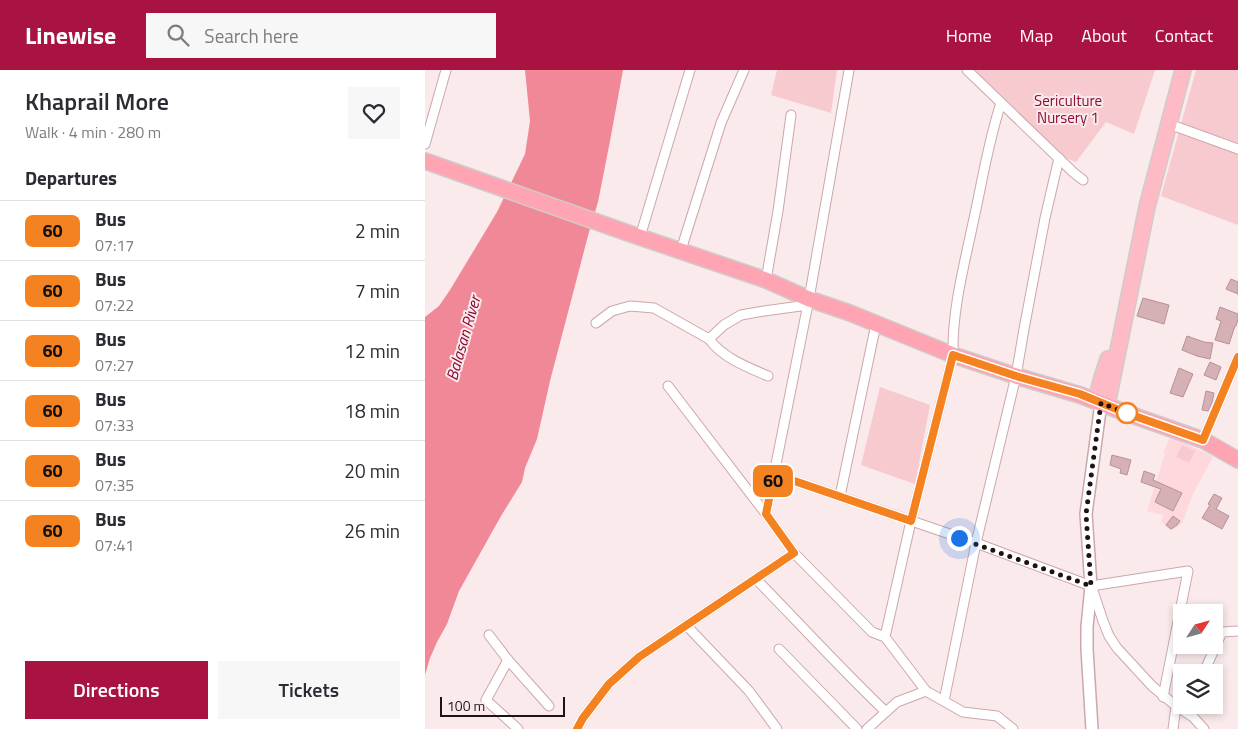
<!DOCTYPE html>
<html lang="en">
<head>
<meta charset="utf-8">
<style>
	body { margin:0; font-family:"Titillium Web",sans-serif; background:#f7f7f7; color:#2b2b33; height:100vh; display:flex; flex-direction:column; font-size:19px; white-space:nowrap }
	* { box-sizing:border-box; margin:0 }
	p { font-size:16px; color:#7c7c81 }
	.icon { flex:none; width:28px; height:28px; fill:none; stroke:currentColor; stroke-width:2; stroke-linecap:round; stroke-linejoin:round }
	.map { position:relative; flex:1; overflow:hidden }
	.details { display:flex; flex-direction:column; background:#fff; width:425px }
	.details>* { flex:none }
	.badge { padding:0 10px; border-radius:8px; font-size:18px; line-height:32px }
	.needle { width:32px; rotate:54deg }
	.controls { position:absolute; left:748px; top:534px; display:grid; gap:10px }
	.controls a { display:grid; place-items:center; width:50px; height:50px; border-radius:0px; background:#fff; box-shadow:0 2px 8px #0003; font-size:25px }
	.scale { position:absolute; left:15px; bottom:12px; width:125px; box-sizing:border-box; padding-left:5px; border:2px solid #1f1214; border-top:0; font-size:14px; line-height:18px; white-space:nowrap; color:#1f1214; -webkit-text-stroke:4px #faeaeb; paint-order:stroke }
	.you { position:absolute; width:25px; height:25px; margin:-12px; border:4px solid #fff; border-radius:50%; background:#1a73e8; box-shadow:0 0 0 8px #1a73e833 }
	.map>.badge { position:absolute; translate:-50% -50%; box-shadow:0 0 0 2px #fff }
	h2 { padding:0 25px; font-size:19px; line-height:45px }
	.round { display:grid; place-items:center; flex:none; width:52px; height:52px; border-radius:0px; background:#f7f7f7 }
	.headline { display:flex; align-items:center; justify-content:space-between; height:85px; padding:0 25px }
	h1 { font-size:24px; font-weight:600; line-height:38px }
	.primary-button { display:flex; gap:10px; margin-top:auto; padding:10px 25px }
	.primary-button a { flex:1; height:58px; border-radius:0px; background:#a91342; color:#fff; font-size:20px; font-weight:600; line-height:58px; text-align:center }
	.primary-button a+a { background:#f7f7f7; color:#2b2b33 }
	ul { padding:0; list-style:none }
	li { display:flex; align-items:center; gap:15px; height:60px; padding:0 25px; border-top:1px solid #e1e1e2 }
	li div { flex:1 }
	li b { display:block; font-size:19px }
	li em { font-style:normal }
	li .badge { min-width:55px; font-weight:700; text-align:center }
	header { display:flex; align-items:center; gap:30px; box-sizing:border-box; height:70px; padding:0 25px; background:#a91342; color:#fff }
	header strong { font-size:24px }
	nav { display:flex; gap:28px; margin-inline-start:auto; font-size:18px }
	.search { width:350px; height:45px; background:#f7f7f7; display:flex; align-items:center; gap:12px; box-sizing:border-box; padding:0 18px; border-radius:0px; color:#7c7c81; font-size:19px }
	main { display:flex; flex:1; min-height:0 }
	.map>svg:first-child { display:block }
	.built { fill:#fed8dc }
	.green { fill:#f6cace }
	.water { fill:#f18898 }
	.building { fill:#d5b0b4; stroke:#b69296 }
	.lines { fill:none; stroke-linecap:round; stroke-linejoin:round }
	.minor-casing { stroke:#cca7ab; stroke-width:11 }
	.tertiary-casing { stroke:#cca7ab; stroke-width:14 }
	.primary-casing { stroke:#cecbcb; stroke-width:18 }
	.trunk-casing { stroke:#cecbcb; stroke-width:18 }
	.minor { stroke:#fff; stroke-width:9 }
	.tertiary { stroke:#fff; stroke-width:11 }
	.primary { stroke:#ffbbc5; stroke-width:15 }
	.trunk { stroke:#ffa4b2; stroke-width:15 }
	.line-casing { stroke:#fff; stroke-width:11 }
	.line { stroke:#f58220; stroke-width:8 }
	.walk { stroke:#1f1214; stroke-width:5; stroke-dasharray:0 9 }
	.stop-dot { fill:#fff; stroke:#f58220; stroke-width:2.5 }
	.labels { text-anchor:middle; dominant-baseline:central; stroke-width:4; stroke-linejoin:round; paint-order:stroke }
	.park-label { font-size:15px; fill:#8d0e36; stroke:#faeaeb }
	.water-label { font-size:16px; font-style:italic; fill:#890733; stroke:#faeaeb }
</style>
</head>
<body>
<header>
<strong>Linewise</strong>
<div class="search"><svg class="icon" aria-label="search" viewBox="0 0 24 24"><circle cx="10" cy="10" r="6"/><path d="M15 15l6 6"/></svg>Search here</div>
<nav><a>Home</a><a>Map</a><a>About</a><a>Contact</a></nav>
</header>
<main>
<section class="details">
<div class="headline"><div><h1>Khaprail More</h1><p>Walk · 4 min · 280 m</p></div><a class="round"><svg class="icon" aria-label="heart" viewBox="0 0 24 24"><path d="M12 20l-8-8c-3-5 5-10 8-4 3-6 11-1 8 4z"/></svg></a></div>
<h2>Departures</h2>
<ul>
<li><span class="badge" style="background:#f58220;color:#111">60</span><div><b>Bus</b><p>07:17</p></div><em>2 min</em></li>
<li><span class="badge" style="background:#f58220;color:#111">60</span><div><b>Bus</b><p>07:22</p></div><em>7 min</em></li>
<li><span class="badge" style="background:#f58220;color:#111">60</span><div><b>Bus</b><p>07:27</p></div><em>12 min</em></li>
<li><span class="badge" style="background:#f58220;color:#111">60</span><div><b>Bus</b><p>07:33</p></div><em>18 min</em></li>
<li><span class="badge" style="background:#f58220;color:#111">60</span><div><b>Bus</b><p>07:35</p></div><em>20 min</em></li>
<li><span class="badge" style="background:#f58220;color:#111">60</span><div><b>Bus</b><p>07:41</p></div><em>26 min</em></li>
</ul>
<div class="primary-button"><a>Directions</a><a>Tickets</a></div>
</section>
<div class="map">
<svg width="813" height="659" viewBox="0 0 813 659">
	<rect width="100%" height="100%" fill="#faeaeb"/>
	<path class="built" d="M746 366 788 387 768 424 757 453 746 461 736 451 738 445 722 441 740 383H738Z"/>
	<g class="green">
		<path d="M352 0H412L406 43 346 25Z"/>
		<path d="M547 0H730L709 64 681 52 651 92 636 86Z"/>
		<path d="M771 0H813V155L736 126Z"/>
		<path d="M455 317 505 335 490 414 436 395Z"/>
		<path d="M757 375 770 381 764 393 751 387Z"/>
	</g>
	<path class="water" d="M100 0H198L185 71 173 132 164 162 125 311 112 369 100 398 97 412 76 446 34 521 22 554 12 572 5 588 0 605V247L14 236 25 220 72 142 100 84 105 51Z"/>
	<g class="building">
		<path d="M806 209 813 212V224L801 219Z"/>
		<path d="M718 228 744 235 739 254 712 246Z"/>
		<path d="M795 237 813 244V249L811 256H810L804 274 790 270 796 251 791 249Z"/>
		<path d="M762 266 779 272 788 273 785 289 772 286 757 280Z"/>
		<path d="M785 292 796 297 791 310 779 305Z"/>
		<path d="M754 298 768 304 758 327 745 323Z"/>
		<path d="M781 321 789 323 787 333 783 341 777 340Z"/>
		<path d="M687 385 706 390 702 405 695 403 696 399 685 395Z"/>
		<path d="M719 401 730 405 728 410 757 423 748 441 730 432 736 419 716 412Z"/>
		<path d="M789 424 797 428 791 439 804 446 797 459 777 448 785 435 783 434Z"/>
		<path d="M748 446 755 451 752 455 746 459 741 455Z"/>
	</g>
	<g class="lines">
		<g class="minor-casing">
			<g id="minor">
				<path d="M542 0 649 103 658 110"/>
				<path d="M744 54 813 79"/>
				<path d="M0 74 21 0"/>
				<path d="M215 167 265 0"/>
				<path d="M256 180 296 53 319 0"/>
				<path d="M341 210 353 141 366 45"/>
				<path d="M171 253 187 241 205 236 229 238 284 269 299 255 316 245 339 241 383 235"/>
				<path d="M284 269C298 288 322 297 343 306"/>
				<path d="M243 316 341 444 369 483 447 562 460 567 501 621 538 642 572 646 588 659"/>
				<path d="M778 370 813 287"/>
				<path d="M349 404 551 473 666 516 763 501 738 627"/>
				<path d="M415 426 451 254"/>
				<path d="M341 444 384 229 424 0"/>
				<path d="M331 509C374 553 416 599 461 642"/>
				<path d="M667 518 678 551 684 566 692 578 727 616 751 636 768 647 779 659"/>
				<path d="M261 555 324 621 352 659"/>
				<path d="M64 565 83 590 124 636"/>
				<path d="M460 567 486 451 528 285C527 240 539 196 548 153 557 113 563 72 576 33"/>
				<path d="M354 579 432 659"/>
				<path d="M83 590 61 630 93 659"/>
				<path d="M779 602 797 562 813 561"/>
				<path d="M519 631 551 473 591 306 599 259 620 148 634 88"/>
				<path d="M152 659 158 648 184 614 214 587 369 483"/>
				<path d="M442 659 472 632 501 621"/>
				<path d="M748 659 751 636"/>
			</g>
		</g>
		<g class="tertiary-casing">
			<path id="tertiary" d="M667 659 662 579V557L666 516 661 444 676 333"/>
		</g>
		<g class="primary-casing">
			<g id="primary">
				<path d="M671 331 676 311 683 289"/>
				<path d="M682 335 722 137 758 0"/>
			</g>
		</g>
		<g class="trunk-casing">
			<path id="trunk" d="M0 91 203 163 341 210 384 229 425 243 528 285 591 306 655 325 701 343 778 370 813 390"/>
		</g>
		<use href="#minor" class="minor"/>
		<use href="#tertiary" class="tertiary"/>
		<use href="#primary" class="primary"/>
		<use href="#trunk" class="trunk"/>
	</g>
	<g class="lines">
		<g class="line-casing">
			<path id="line" d="M152 659 158 648 184 614 214 587 369 483 341 444 349 404 486 451 528 285 591 306 655 324 701 343 778 370 813 287"/>
		</g>
		<use href="#line" class="line"/>
		<path class="walk" d="M534 468 666 516 661 444 676 333 702 343"/>
	</g>
	<circle class="stop-dot" cx="702" cy="343" r="10"/>
	<g class="labels">
		<g class="park-label">
			<text x="643" y="30">Sericulture<tspan x="643" dy="17">Nursery 1</tspan></text>
		</g>
		<g class="water-label">
			<text transform="translate(38 268) rotate(-74)">Balasan River</text>
		</g>
	</g>
</svg>
<div class="controls">
<a><svg class="needle" viewBox="-14 -14 28 28"><path d="M0-13l5 13h-10z" fill="#e53935"/><path d="M0 13l5-13h-10z" fill="#7c7c81"/></svg></a>
<a><svg class="icon" aria-label="layers" viewBox="0 0 24 24"><path d="M12 4l9 5-9 5-9-5zM3 14l9 5 9-5"/></svg></a>
</div>
<div class="scale">100 m</div>
<div class="you" style="left:534px;top:468px"></div>
<b class="badge" style="left:348px;top:411px;background:#f58220;color:#111">60</b>
</div>
</main>
</body>
</html>
